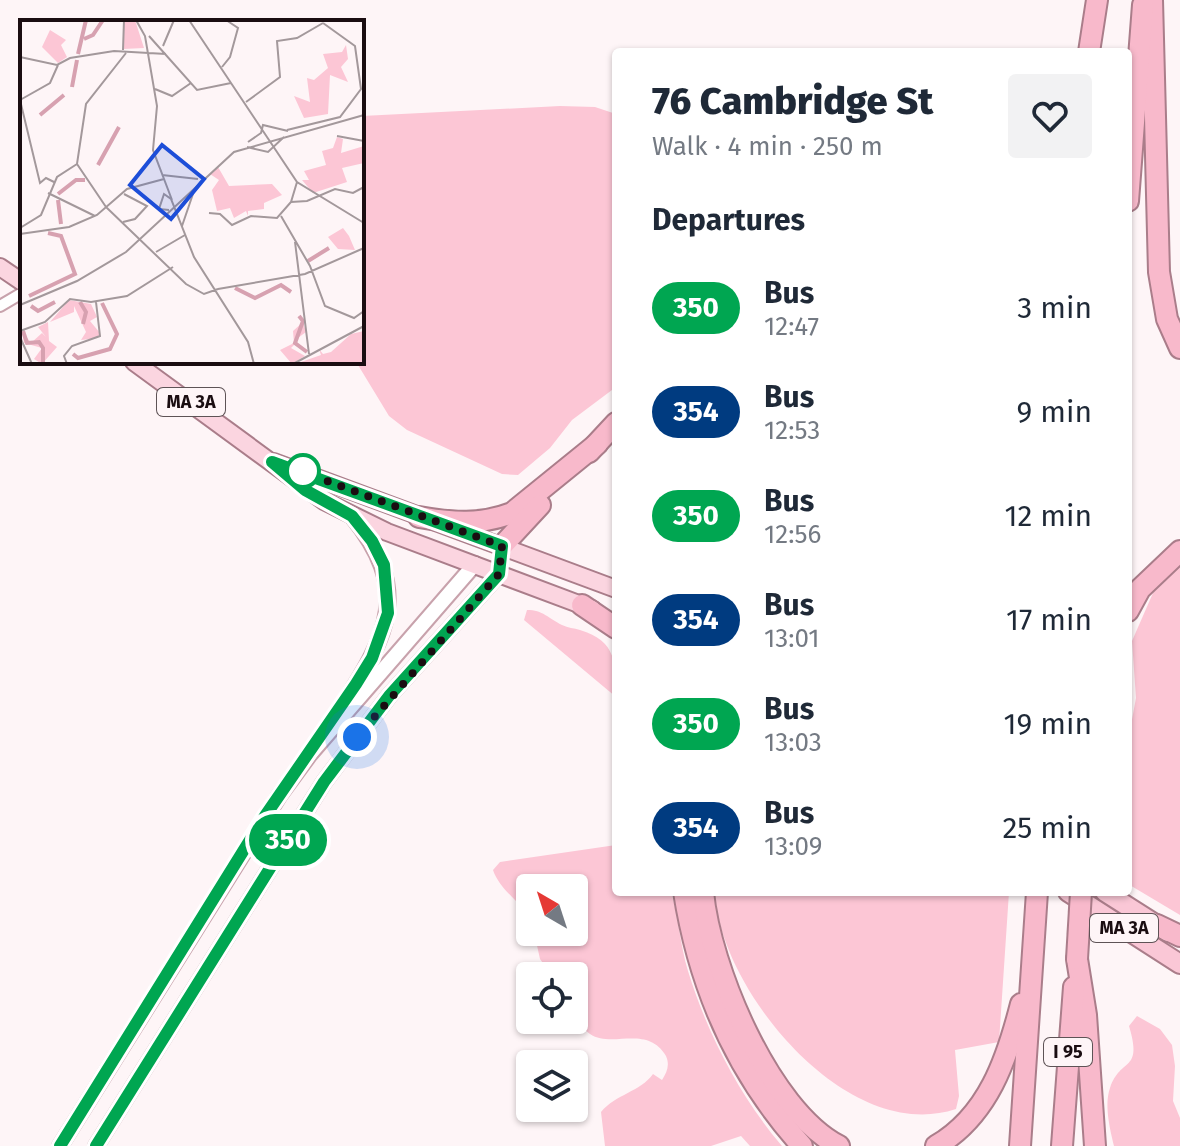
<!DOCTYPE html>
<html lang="en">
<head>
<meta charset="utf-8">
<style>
	body { margin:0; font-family:"Fira Sans",sans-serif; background:#f2f2f3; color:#1f2937; height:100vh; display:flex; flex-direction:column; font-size:30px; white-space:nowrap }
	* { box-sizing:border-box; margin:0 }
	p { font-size:26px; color:#747a83 }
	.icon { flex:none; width:44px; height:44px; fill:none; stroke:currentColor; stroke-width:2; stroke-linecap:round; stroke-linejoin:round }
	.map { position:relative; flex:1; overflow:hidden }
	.drawer { position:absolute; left:612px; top:48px; width:520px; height:848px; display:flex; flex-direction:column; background:#fff; border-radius:8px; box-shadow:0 2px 6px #0004 }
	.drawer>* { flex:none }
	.badge { padding:0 16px; border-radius:26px; font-size:28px; line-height:52px }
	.needle { width:52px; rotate:321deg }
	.buttons { position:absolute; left:516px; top:874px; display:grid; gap:16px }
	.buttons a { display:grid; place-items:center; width:72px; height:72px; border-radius:8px; background:#fff; box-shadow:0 2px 6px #0004; font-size:40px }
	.you { position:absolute; width:40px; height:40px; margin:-20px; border:6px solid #fff; border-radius:50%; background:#1a73e8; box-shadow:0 0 0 12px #1a73e833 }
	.map>.badge { position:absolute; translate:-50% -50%; box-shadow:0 0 0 4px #fff }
	h2 { padding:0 40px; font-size:30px; line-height:72px }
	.round { display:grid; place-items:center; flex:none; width:84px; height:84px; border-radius:8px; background:#f2f2f3 }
	.summary { display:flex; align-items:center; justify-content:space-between; height:136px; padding:0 40px }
	h1 { font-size:38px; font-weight:800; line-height:60px }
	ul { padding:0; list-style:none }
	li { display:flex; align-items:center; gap:24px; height:104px; padding:0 40px }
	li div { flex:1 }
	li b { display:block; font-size:30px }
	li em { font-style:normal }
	li .badge { min-width:88px; font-weight:700; text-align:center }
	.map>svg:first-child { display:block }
	.green { fill:#fcc6d5 }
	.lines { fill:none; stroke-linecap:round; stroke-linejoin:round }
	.minor-casing { stroke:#c8a2ac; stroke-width:14 }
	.secondary-casing { stroke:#c8a2ac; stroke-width:18 }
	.primary-casing { stroke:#aa7d8a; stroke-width:20 }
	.trunk-casing { stroke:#aa7d8a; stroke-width:22 }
	.motorway-casing { stroke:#aa7d8a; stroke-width:24 }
	.minor { stroke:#fff; stroke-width:10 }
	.secondary { stroke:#fff; stroke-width:14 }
	.primary { stroke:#fbd5e0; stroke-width:16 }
	.trunk { stroke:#fac7d6; stroke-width:18 }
	.motorway { stroke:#f8b9cb; stroke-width:20 }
	.motorway-bridge-casing { stroke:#aa7d8a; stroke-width:24; stroke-linecap:butt }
	.motorway-bridge { stroke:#f8b9cb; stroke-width:20 }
	.line-casing { stroke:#fff; stroke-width:18 }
	.line { stroke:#00a651; stroke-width:12 }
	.walk { stroke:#1a0d11; stroke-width:8; stroke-dasharray:0 14.4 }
	.stop-dot { fill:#fff; stroke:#00a651; stroke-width:4 }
	.labels { text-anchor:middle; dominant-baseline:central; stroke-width:6; stroke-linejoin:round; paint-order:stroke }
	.shield { fill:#fef5f7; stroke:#5e5356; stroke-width:2 }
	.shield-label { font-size:18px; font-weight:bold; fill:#1a0d11 }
	.inset-river { fill:none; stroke:#d7a1b0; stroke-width:4 }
	.inset-road { fill:none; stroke:#a3989b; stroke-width:2 }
	.view { fill:#1d4ed8; fill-opacity:0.15; stroke:#1d4ed8; stroke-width:4 }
	.inset-edge { fill:none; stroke:#1a0d11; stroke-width:4 }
</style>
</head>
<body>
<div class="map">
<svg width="1180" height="1146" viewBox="0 0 1180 1146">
	<rect width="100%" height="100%" fill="#fef5f7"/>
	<g class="green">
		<path d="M560 106 595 107 616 114V387L572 420 550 448 518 475 502 474 407 430 389 416 358 365 349 362H362V116Z"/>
		<path d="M1180 566V915L1128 884V741L1136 698 1132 641 1153 593Z"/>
		<path d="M527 610C543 610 548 618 562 625 568 628 574 628 580 630 617 641 616 664 616 697L524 620Z"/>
		<path d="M616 845V892H671C679 918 680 945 688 971 707 1033 740 1097 782 1146H750L741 1136 711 1146H605L601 1112C616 1094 640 1092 653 1074L662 1080C667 1072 670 1065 666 1056 647 1024 612 1049 590 1034 573 1023 574 994 574 976H552L540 959 534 932H574V888H530V920C522 902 500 891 493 870L500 862Z"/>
		<path d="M715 892H1009L999 1042 955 1050 959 1096 956 1109C845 1146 718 986 715 892Z"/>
		<path d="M1137 1016 1160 1029 1172 1045 1175 1066 1173 1101 1180 1118V1146H1114C1110 1129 1104 1105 1110 1088 1121 1056 1143 1073 1129 1026Z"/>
	</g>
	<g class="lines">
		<g class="minor-casing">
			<path id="minor" d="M0 306 22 293"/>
		</g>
		<g class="secondary-casing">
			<g id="secondary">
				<path d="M342 706C389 634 411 589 352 516"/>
				<path d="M60 1146 279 796 310 754 475 564"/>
				<path d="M96 1146 324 782 389 696 499 574"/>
			</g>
		</g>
		<g class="primary-casing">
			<g id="primary">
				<path d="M0 267 22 282"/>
				<path d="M134 362 324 501 387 532 592 609"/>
				<path d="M274 462 616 589"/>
			</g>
		</g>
		<g class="trunk-casing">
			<g id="trunk">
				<path d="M1068 892 1180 964"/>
				<path d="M1105 892 1168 932"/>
			</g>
		</g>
		<g class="motorway-casing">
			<g id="motorway">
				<path d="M1152 0 1159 272 1167 319 1180 348"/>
				<path d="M1089 52 1097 0"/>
				<path d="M1128 201 1143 5"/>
				<path d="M589 452 616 423"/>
				<path d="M419 517C452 523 481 525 512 513L597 444"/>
				<path d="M502 546 540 505"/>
				<path d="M582 605 616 628"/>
				<path d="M1128 611 1140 589 1180 551"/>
				<path d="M684 892C699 987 737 1074 802 1146"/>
				<path d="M703 892C710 967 769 1110 839 1146"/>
				<path d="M1157 925 1180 936"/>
				<path d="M1077 959 1086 1015 1095 1146"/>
				<path d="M936 1146C988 1116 1007 1059 1021 1004"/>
				<path d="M1020 1146 1037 892"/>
				<path d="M1062 1146 1074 987"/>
			</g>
		</g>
		<use href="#minor" class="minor"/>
		<use href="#secondary" class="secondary"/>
		<use href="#primary" class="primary"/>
		<use href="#trunk" class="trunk"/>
		<use href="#motorway" class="motorway"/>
		<g class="motorway-bridge-casing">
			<path id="motorway-bridge" d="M1077 959 1081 892"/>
		</g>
		<use href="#motorway-bridge" class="motorway-bridge"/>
	</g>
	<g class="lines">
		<g class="line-casing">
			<path id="line" d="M60 1146 265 816 356 684 372 658 388 613 384 565 372 541 352 516 305 490 272 462 502 546 499 574 389 696 324 782 96 1146"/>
		</g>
		<use href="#line" class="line"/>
		<path class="walk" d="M303 471 295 469 502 546 499 574 357 737"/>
	</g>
	<circle class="stop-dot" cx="303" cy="471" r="16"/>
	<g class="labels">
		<g class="shield">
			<rect x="157" y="388" width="68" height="28" rx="6"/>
			<rect x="1090" y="914" width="68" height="28" rx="6"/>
			<rect x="1044" y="1038" width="48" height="28" rx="6"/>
		</g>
		<g class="shield-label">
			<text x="191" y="402">MA 3A</text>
			<text x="1124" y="928">MA 3A</text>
			<text x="1068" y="1052">I 95</text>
		</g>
	</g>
	<g transform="translate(20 20)">
		<rect width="344" height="344" fill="#fef5f7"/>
		<path d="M104 0H115L124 28 103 29ZM30 10 46 20 41 25 47 37 38 43 22 27ZM326 25 328 39 321 47 328 62 310 55 308 94 284 98 274 76 290 82 287 58 294 60 308 48 303 34 322 32ZM317 117 323 119 321 133 344 126V143L322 148 327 162 293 173 282 160H289L284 151 306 145 302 131 313 128ZM198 147 209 166 252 164 262 175 244 183V189L228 191V196L226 191 214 198 210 188 197 191 192 170 199 160 190 154ZM323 208 329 216 335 230 318 229 308 217ZM49 280 71 284 77 297 70 301 80 313 78 318 61 320 66 312 54 286V292L30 302ZM28 302 29 321 37 327 22 344 14 339 22 328 4 323 2 311 11 323 22 313 26 317 18 307ZM283 302 286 312 275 320 285 331 275 324 271 328 285 336 272 344 260 330 274 323 273 311ZM344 311V344L281 342 301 335 299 329 303 334 311 332 331 314Z" fill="#fcc6d5"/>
		<path class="inset-river" d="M64 19 73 15 83 0M58 34 66 0M52 67 57 40M20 95 44 75M78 145 99 107M38 174 56 160H65M38 180 41 204M288 241 309 228M215 268 235 278 261 265 271 272M9 276 55 254 41 216 28 213M60 282 66 292 63 304M11 286 18 291 35 282M279 296 283 301 275 323 287 332M3 311 7 323 19 322 23 328V344M53 334 58 338 90 329 97 314 82 283"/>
		<path class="inset-road" d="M116 0 125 16 137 86 133 130 152 180M169 0 277 162 344 203M129 16 177 70 211 63M143 26 154 0M103 30 104 0M0 37 37 45 50 38 94 31 146 34M202 47 210 37 218 8 206 0M135 69 152 76 171 63M0 80 20 163 26 158 34 162M0 80 30 63 38 45M226 82 260 57 257 21 277 18 303 3M267 110 320 97 341 69 335 26 303 3M317 116 344 121M228 122 241 113 243 105 268 111M227 127 248 132 264 117M57 144 86 187M142 155 178 159M28 173 75 196M271 182 287 181 315 169 333 173 344 167M86 187 166 264 184 274 198 269M149 190 139 189 144 174 151 179 174 237 228 322 234 344M189 193 200 194 212 205 231 196 257 198 271 182 277 162M261 196 290 246 305 286 334 298 344 291M103 202 115 199 127 186 104 174M162 206 175 168M0 208 21 195 37 157 57 144 66 84 106 33M0 214 49 207 77 195 107 169 144 159M275 222 289 334M136 232 165 215M198 269 285 254 344 228M0 285 57 261 106 232 214 132 344 95M0 311 25 302 50 279 71 282 107 276 153 247M0 317 12 344M47 344 44 336 52 326 80 316 76 282M273 344 344 306"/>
		<path class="view" d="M142 125 184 159 151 199 110 165Z"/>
		<rect width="344" height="344" class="inset-edge"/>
	</g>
</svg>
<div class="buttons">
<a><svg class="needle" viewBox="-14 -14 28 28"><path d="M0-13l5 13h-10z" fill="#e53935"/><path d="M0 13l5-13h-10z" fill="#747a83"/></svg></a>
<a><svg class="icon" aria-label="locate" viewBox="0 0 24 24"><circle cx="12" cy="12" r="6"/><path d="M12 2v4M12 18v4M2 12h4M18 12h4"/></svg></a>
<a><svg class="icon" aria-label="layers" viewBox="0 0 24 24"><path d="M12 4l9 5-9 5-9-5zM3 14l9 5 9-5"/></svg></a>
</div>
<div class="you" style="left:357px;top:737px"></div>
<b class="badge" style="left:288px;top:840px;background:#00a651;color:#fff">350</b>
<section class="drawer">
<div class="summary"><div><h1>76 Cambridge St</h1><p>Walk · 4 min · 250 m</p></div><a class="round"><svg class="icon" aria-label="heart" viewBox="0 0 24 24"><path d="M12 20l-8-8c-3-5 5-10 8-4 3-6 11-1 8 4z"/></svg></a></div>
<h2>Departures</h2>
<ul>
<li><span class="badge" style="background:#00a651;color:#fff">350</span><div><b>Bus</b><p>12:47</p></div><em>3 min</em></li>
<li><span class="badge" style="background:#003b80;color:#fff">354</span><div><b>Bus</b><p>12:53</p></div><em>9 min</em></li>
<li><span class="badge" style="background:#00a651;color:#fff">350</span><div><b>Bus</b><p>12:56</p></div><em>12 min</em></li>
<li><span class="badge" style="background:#003b80;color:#fff">354</span><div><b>Bus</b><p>13:01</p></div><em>17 min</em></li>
<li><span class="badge" style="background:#00a651;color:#fff">350</span><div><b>Bus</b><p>13:03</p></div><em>19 min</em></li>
<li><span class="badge" style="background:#003b80;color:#fff">354</span><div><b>Bus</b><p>13:09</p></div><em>25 min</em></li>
</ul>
</section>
</div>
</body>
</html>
